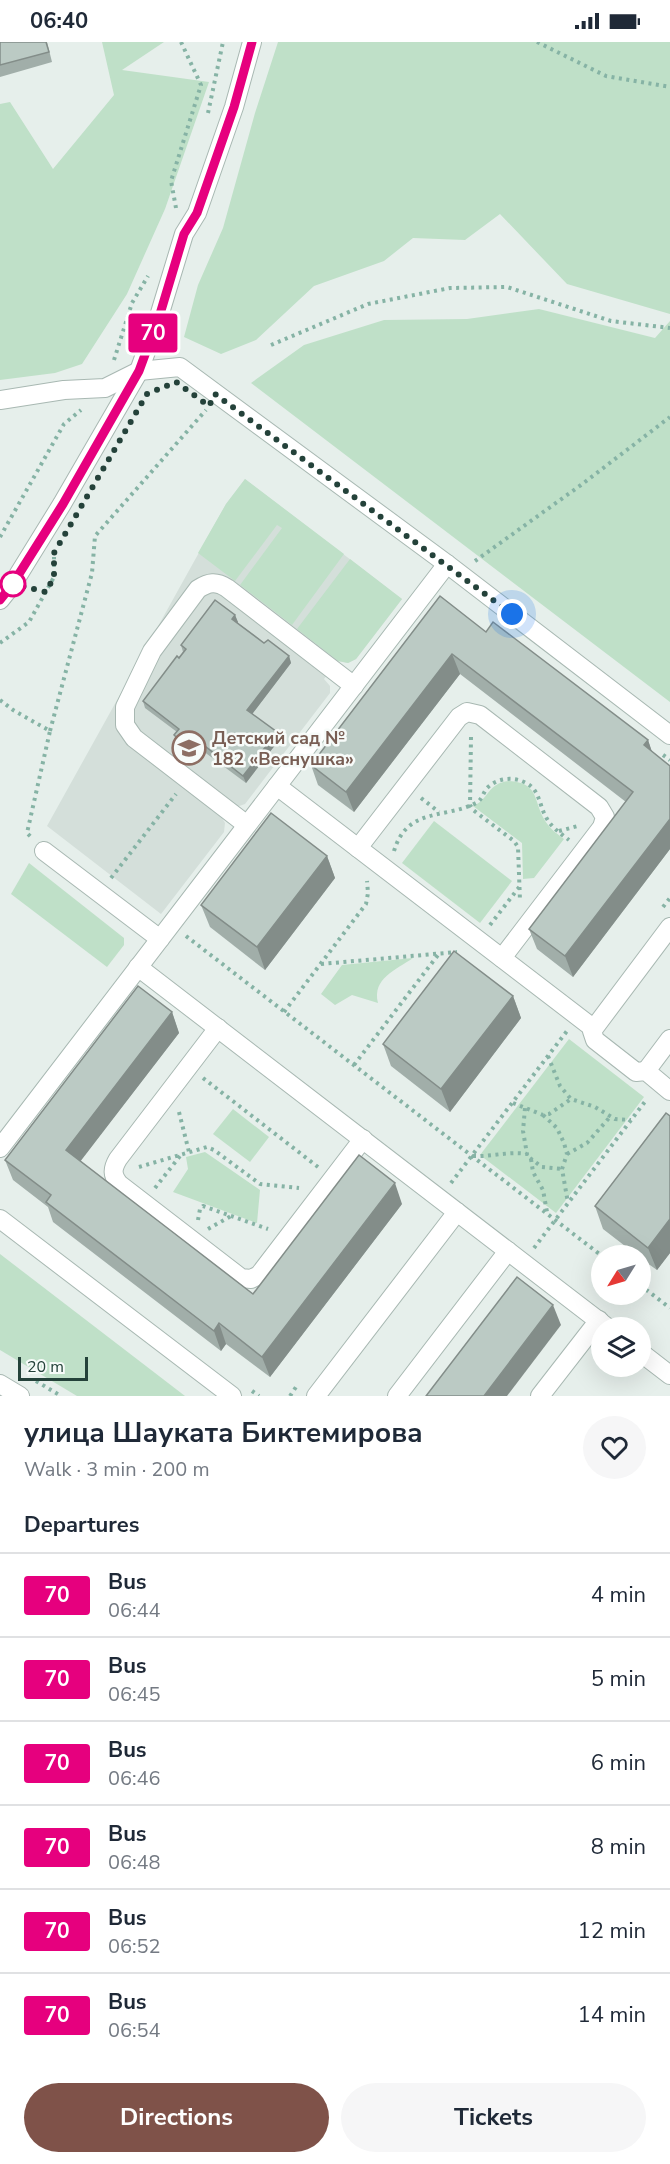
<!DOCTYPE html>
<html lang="en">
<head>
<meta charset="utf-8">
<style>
	body { margin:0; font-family:"Nunito Sans",sans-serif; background:#f6f6f7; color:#1f2937; height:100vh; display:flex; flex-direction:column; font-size:22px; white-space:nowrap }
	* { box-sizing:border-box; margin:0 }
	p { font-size:20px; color:#747a83 }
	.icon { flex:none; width:33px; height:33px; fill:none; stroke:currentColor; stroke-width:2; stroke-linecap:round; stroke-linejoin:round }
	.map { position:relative; height:1354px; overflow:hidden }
	.details { display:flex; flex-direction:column; background:#fff; flex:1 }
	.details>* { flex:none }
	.badge { padding:0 12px; border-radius:4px; font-size:21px; line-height:39px }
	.needle { width:39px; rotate:233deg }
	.controls { position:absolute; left:591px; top:1203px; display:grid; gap:12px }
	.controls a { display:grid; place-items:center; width:60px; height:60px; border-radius:50%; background:#fff; box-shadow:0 6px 24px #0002; font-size:30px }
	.scale { position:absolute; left:18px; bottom:15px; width:70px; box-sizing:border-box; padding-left:6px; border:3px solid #24423a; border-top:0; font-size:16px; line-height:21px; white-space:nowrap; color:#24423a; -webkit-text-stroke:4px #f7fbf9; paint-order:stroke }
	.you { position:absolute; width:30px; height:30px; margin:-15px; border:4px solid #fff; border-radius:50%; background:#1a73e8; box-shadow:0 0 0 9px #1a73e833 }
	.map>.badge { position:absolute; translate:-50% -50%; box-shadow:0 0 0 3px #fff }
	h2 { padding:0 24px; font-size:22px; line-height:54px }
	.round { display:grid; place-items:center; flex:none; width:63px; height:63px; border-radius:32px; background:#f6f6f7 }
	.head { display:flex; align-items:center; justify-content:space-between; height:102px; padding:0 24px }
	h1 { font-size:28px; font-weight:700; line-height:45px }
	.cta { display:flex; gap:12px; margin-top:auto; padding:12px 24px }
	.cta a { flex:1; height:69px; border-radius:36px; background:#7f5249; color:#fff; font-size:24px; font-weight:700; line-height:69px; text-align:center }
	.cta a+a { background:#f6f6f7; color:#1f2937 }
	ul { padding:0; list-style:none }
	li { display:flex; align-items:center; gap:18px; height:84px; padding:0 24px; border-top:2px solid #e0e1e3 }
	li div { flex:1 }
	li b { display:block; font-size:22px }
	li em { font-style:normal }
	li .badge { min-width:66px; font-weight:700; text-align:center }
	.status { display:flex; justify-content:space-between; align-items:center; height:42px; padding:0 30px; background:#fff; direction:ltr }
	.status svg { height:16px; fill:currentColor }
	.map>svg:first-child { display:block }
	.built { fill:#d4dfda }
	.green { fill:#bfe0c8 }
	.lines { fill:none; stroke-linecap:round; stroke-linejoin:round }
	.minor-casing { stroke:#a8b8b2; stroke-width:20 }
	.path { stroke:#86b3a5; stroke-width:4; stroke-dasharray:3 4.5; stroke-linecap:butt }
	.minor { stroke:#fff; stroke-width:18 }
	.wall { fill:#a1aea9 }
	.shaded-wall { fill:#838d89 }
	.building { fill:#bbcac4; stroke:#838d89; stroke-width:1.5 }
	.line-casing { stroke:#fff; stroke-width:14 }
	.line { stroke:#e6007e; stroke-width:9 }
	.walk { stroke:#24423a; stroke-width:6; stroke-dasharray:0 10.8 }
	.stop-dot { fill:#fff; stroke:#e6007e; stroke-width:3 }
	.labels { text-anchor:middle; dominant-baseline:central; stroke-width:5; stroke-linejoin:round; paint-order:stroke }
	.education-label { font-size:18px; font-weight:bold; fill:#785e54; stroke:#f7fbf9; text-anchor:start }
</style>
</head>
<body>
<div class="status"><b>06:40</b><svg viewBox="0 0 49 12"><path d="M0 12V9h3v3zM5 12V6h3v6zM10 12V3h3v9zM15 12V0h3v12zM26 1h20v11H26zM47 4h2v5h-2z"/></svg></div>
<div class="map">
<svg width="670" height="1354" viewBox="0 0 670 1354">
	<rect width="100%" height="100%" fill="#e6efeb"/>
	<path class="built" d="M245 437 402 557 356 617 348 621 338 619 324 637 330 644V651L245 762 219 771 225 781 224 790 161 872 47 784 226 462Z"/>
	<g class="green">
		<path d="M102 0H164L122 28 209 40 165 167 127 252 82 322 55 331 0 338V62L10 60 53 127 114 53Z"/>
		<path d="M278 0H670V272L567 242 500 172 465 198 413 196 384 219 314 244 256 298 221 312 184 295 198 243 223 186 255 71Z"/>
		<path d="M539 267 655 296 670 279V660L251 341 304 303 384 278 467 277Z"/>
		<path d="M245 437 344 512 292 583 240 543 282 486 277 483 235 539 198 511 226 462Z"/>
		<path d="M350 517 402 557 356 617 348 621 338 619 297 587Z"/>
		<path d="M509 739C539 741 533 757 544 777 549 786 556 791 564 797L534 836 523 837 522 801 473 764C489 758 487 741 509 739Z"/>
		<path d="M434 779 512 839 480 881 402 821Z"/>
		<path d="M29 821 124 896V903L107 925 11 852Z"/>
		<path d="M413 916C396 928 372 936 378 961L352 953 335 963 321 952 342 923Z"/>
		<path d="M569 997 644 1055 556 1171 480 1113Z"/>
		<path d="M233 1067 269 1095 250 1120 213 1092Z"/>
		<path d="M205 1110 260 1148 257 1181 173 1150 188 1127 186 1115Z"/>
		<path d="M0 1212 185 1354H77L0 1308Z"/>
	</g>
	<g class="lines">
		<g class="minor-casing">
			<g id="minor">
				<path d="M0 358 64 348 105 346 139 329 180 325 447 522 670 693"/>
				<path d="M0 558 12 543 62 462 139 329 160 271 184 192 197 171 234 65 252 0"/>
				<path d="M277 744 593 986"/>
				<path d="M247 783 134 696 125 683V665L152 609 198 547C209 540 216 539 227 546L354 644"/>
				<path d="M358 806 459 675 467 670 480 673 599 765 605 775 602 785 502 916"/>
				<path d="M44 809 160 897"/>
				<path d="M670 885 592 989 595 998 636 1030 646 1029 670 1049"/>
				<path d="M138 925 608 1286"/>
				<path d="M218 986 118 1117C112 1127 112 1133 119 1142L241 1236 251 1237 259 1233 363 1097"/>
				<path d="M646 1029 670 997"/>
				<path d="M0 1106 447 522"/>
				<path d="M0 1177 232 1354"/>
				<path d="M640 1310 670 1333"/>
				<path d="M0 1342 20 1354"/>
				<path d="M316 1354 457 1170"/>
				<path d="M397 1354 508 1209"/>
				<path d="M540 1354 599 1278"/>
			</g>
		</g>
		<g class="path">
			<path d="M537 0 606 34 670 45"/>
			<path d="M208 71 223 0"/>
			<path d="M176 166 171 139 201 43 181 0"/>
			<path d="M271 303 368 262 450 246 507 245 611 279 670 286"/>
			<path d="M114 318 132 261 148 234"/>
			<path d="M0 495 64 382 81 368"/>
			<path d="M475 519 581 443 670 375"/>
			<path d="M0 601 29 580 54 535V515"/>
			<path d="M0 658 13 668 50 689 27 791 31 795"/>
			<path d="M50 689 92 531 95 494 206 368"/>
			<path d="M471 695 470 763 473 768 514 799 518 805 520 859"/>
			<path d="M663 713 670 718"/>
			<path d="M421 756 439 770"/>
			<path d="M559 789 578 784"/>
			<path d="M394 809C407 765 445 777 476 761 482 758 483 751 487 746 497 736 513 734 526 741 540 748 539 763 546 775 551 785 560 791 569 798"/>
			<path d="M111 836 176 752"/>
			<path d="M663 865 670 856"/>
			<path d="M490 883 520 844"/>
			<path d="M186 894 602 1214"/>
			<path d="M321 922 457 910"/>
			<path d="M284 970 366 862 368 851 367 839"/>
			<path d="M548 1014 560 1044 571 1057 595 1065 615 1077 631 1078"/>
			<path d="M354 1023 438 913"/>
			<path d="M203 1036 318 1125"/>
			<path d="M513 1061 543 1073 549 1072 571 1057"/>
			<path d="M179 1070 189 1110"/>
			<path d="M543 1073 557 1086 564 1101 567 1112 562 1127 568 1161"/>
			<path d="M567 1112 587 1101 610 1075"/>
			<path d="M473 1114C491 1115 508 1109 527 1112L523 1089 525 1066"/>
			<path d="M530 1116 542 1125 562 1127"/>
			<path d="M531 1117 533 1130 543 1148 547 1170"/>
			<path d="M139 1125 207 1105 214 1108 260 1142 299 1146"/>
			<path d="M451 1141 567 989"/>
			<path d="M155 1146 180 1114"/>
			<path d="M198 1178 200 1167 203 1164 268 1187"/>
			<path d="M208 1187 231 1174"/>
			<path d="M534 1206 647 1057"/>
			<path d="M640 1243 670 1266"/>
			<path d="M36 1339 61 1354"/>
			<path d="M252 1349 259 1354"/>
			<path d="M290 1354 296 1345"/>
		</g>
		<use href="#minor" class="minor"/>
	</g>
	<g class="wall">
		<path d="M0 0H47L52 20 0 35Z"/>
		<path d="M440 554 486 590 648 698 652 710 670 724V807L573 935 537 907 529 887 626 760 460 632 354 770 318 743 311 723Z"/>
		<path d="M235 573 238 581 264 601 289 614 291 621 252 672 277 690 279 698 246 741 203 709 197 716 177 701 174 693 177 690 145 666 143 659 183 610 181 603Z"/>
		<path d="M327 814 335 836 265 928 210 885 201 863Z"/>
		<path d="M513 954 521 976 450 1070 391 1024 383 1002Z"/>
		<path d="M172 970 179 991 80 1119 253 1252 402 1162 270 1335 226 1302 221 1309 53 1180 48 1165 13 1138 5 1118Z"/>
		<path d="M670 1074V1211L657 1228 640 1216V1214H638L603 1187 595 1164Z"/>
	</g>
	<g class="shaded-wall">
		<path d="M235 573 238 580 235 584 232 577Z"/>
		<path d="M452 612 460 632 354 770 346 750Z"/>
		<path d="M289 614 291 621 250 675 247 668Z"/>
		<path d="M277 690 279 698 246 741 243 734Z"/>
		<path d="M648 698 655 719 644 703Z"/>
		<path d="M201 701 203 709 197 716 194 709Z"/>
		<path d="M670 777V807L573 935 565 914Z"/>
		<path d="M327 814 335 836 265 928 257 905Z"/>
		<path d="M513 954 521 976 450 1070 441 1047Z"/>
		<path d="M172 970 179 991 73 1129 66 1108Z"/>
		<path d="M395 1141 402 1162 270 1335 262 1315Z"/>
		<path d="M670 1177V1211L657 1228 648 1206Z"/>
		<path d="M553 1263 561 1283 507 1354H484Z"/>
		<path d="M219 1281 226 1302 221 1309 214 1289Z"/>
	</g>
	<g class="building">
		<path d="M0 0H46L49 10 0 23Z"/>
		<path d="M440 554 486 590 493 580 648 698 644 703 670 724V777L565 914 529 887 633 750 452 612 346 750 311 723Z"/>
		<path d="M215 558 235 573 232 577 264 601 268 598 289 614 247 668 277 690 243 734 201 701 194 709 174 693 179 687 143 659 177 614 179 616 186 607 181 603Z"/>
		<path d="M271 771 327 814 257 905 201 863Z"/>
		<path d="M454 909 513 954 441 1047 383 1002Z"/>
		<path d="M138 944 172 970 66 1108 170 1188 253 1252 359 1113 395 1141 262 1315 219 1281 214 1289 46 1160 51 1153 5 1118Z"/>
		<path d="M666 1071 670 1074V1177L648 1206 595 1164Z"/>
		<path d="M517 1235 553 1263 484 1354H426Z"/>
	</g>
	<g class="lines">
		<g class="line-casing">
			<path id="line" d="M0 558 12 543 63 462 139 329 160 272 184 192 197 171 234 65 252 0"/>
		</g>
		<use href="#line" class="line"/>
		<path class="walk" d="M13 542 46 550 54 535V511L147 352 176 340 209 364 215 352 512 572"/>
	</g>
	<defs>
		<g id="school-ring" transform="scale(1.725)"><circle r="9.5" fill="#f7fbf9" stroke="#8d6e63" stroke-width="1.5"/><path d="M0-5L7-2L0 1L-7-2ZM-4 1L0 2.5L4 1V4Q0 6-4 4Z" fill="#8d6e63"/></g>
	</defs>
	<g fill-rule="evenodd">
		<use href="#school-ring" x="189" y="706"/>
	</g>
	<circle class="stop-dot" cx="13" cy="542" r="12"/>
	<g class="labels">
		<g class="education-label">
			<text x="212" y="696">Детский сад №<tspan x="212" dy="21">182 «Веснушка»</tspan></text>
		</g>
	</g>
</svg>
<div class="controls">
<a><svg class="needle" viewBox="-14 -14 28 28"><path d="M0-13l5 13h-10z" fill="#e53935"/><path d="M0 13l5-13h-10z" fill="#747a83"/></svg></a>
<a><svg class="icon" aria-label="layers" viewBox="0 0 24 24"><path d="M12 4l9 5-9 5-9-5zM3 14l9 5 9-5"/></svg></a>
</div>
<div class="scale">20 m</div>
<div class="you" style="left:512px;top:572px"></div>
<b class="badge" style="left:153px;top:291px;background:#e6007e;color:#fff">70</b>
</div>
<section class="details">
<div class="head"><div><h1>улица Шауката Биктемирова</h1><p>Walk · 3 min · 200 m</p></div><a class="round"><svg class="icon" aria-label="heart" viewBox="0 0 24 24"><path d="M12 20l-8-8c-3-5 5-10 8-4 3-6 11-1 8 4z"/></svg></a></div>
<h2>Departures</h2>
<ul>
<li><span class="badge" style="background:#e6007e;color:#fff">70</span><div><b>Bus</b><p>06:44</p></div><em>4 min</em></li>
<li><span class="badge" style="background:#e6007e;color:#fff">70</span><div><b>Bus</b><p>06:45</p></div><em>5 min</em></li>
<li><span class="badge" style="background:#e6007e;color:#fff">70</span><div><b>Bus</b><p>06:46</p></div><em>6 min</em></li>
<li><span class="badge" style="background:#e6007e;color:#fff">70</span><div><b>Bus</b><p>06:48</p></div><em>8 min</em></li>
<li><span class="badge" style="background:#e6007e;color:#fff">70</span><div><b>Bus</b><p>06:52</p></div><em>12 min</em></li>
<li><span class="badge" style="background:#e6007e;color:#fff">70</span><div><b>Bus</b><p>06:54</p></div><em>14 min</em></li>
</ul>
<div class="cta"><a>Directions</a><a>Tickets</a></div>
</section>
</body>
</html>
